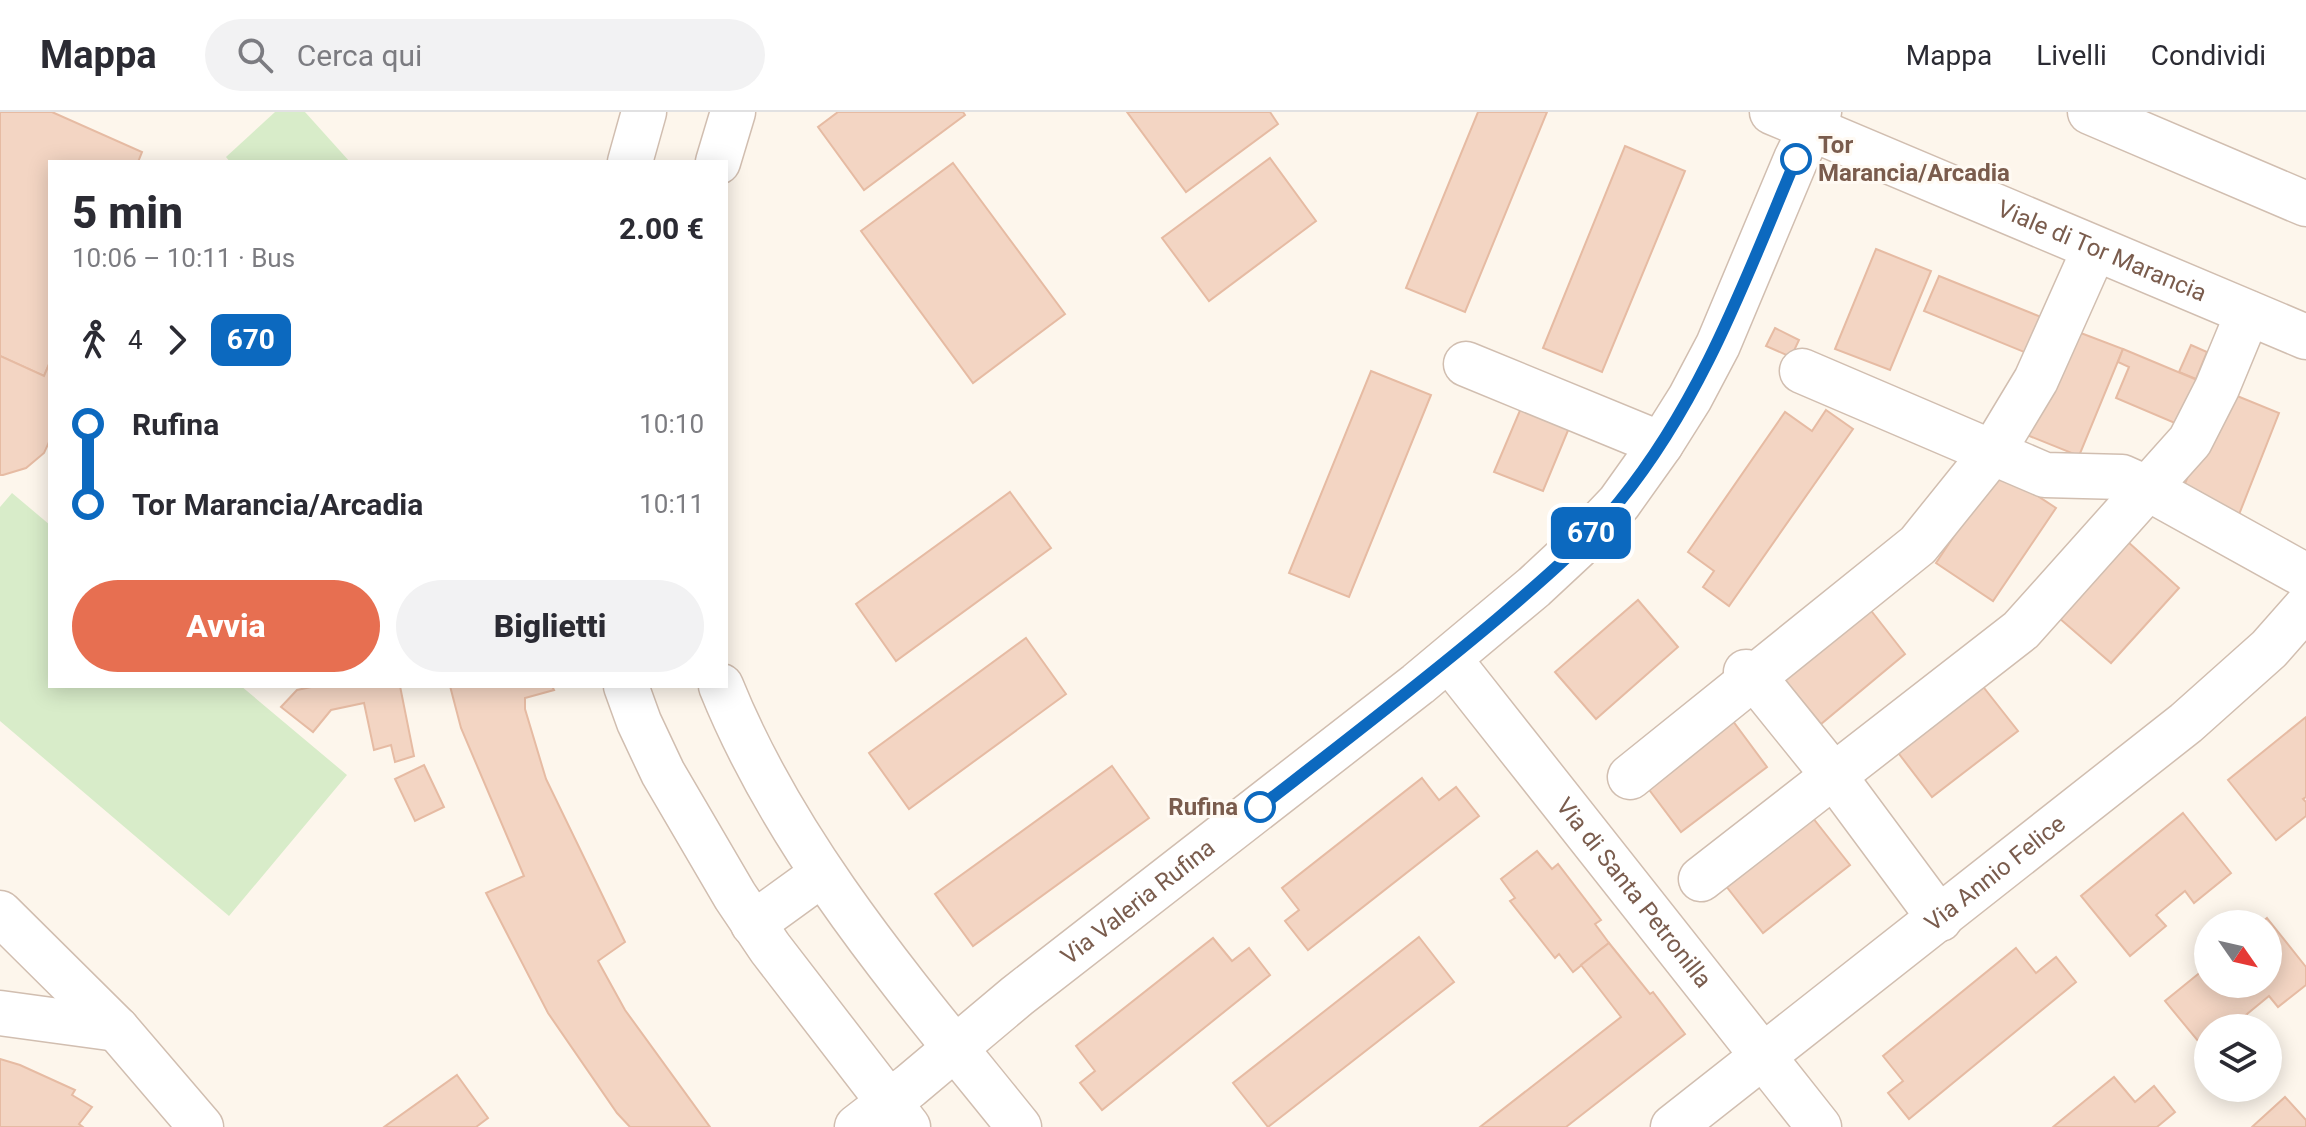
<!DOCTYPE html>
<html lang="it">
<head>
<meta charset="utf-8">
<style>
	body { margin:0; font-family:Roboto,sans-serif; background:#f2f2f3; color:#2b2b33; height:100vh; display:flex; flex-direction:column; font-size:30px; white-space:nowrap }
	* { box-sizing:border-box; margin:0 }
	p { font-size:26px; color:#7c7c81 }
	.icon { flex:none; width:44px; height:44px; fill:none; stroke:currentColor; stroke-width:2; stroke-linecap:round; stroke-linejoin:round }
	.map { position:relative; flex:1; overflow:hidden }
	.side { position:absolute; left:48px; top:48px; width:680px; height:528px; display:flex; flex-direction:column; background:#fff; border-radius:0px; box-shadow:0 4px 20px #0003 }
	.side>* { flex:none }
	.badge { padding:0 16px; border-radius:12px; font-size:28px; line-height:52px }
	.needle { width:52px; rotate:124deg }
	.controls { position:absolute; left:2194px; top:798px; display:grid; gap:16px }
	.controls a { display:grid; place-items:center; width:88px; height:88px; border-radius:50%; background:#fff; box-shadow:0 4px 20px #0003; font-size:40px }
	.map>.badge { position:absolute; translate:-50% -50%; box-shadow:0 0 0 4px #fff }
	.legs { display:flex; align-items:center; gap:12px; height:88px; padding:0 24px; font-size:26px }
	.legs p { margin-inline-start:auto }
	.head { display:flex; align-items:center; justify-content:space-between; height:136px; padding:0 24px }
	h1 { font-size:44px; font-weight:800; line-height:60px }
	.button { display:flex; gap:16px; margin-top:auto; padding:16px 24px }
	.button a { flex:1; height:92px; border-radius:48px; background:#e76f51; color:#fff; font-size:32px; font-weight:800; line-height:92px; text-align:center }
	.button a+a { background:#f2f2f3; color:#2b2b33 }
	ul { padding:0 24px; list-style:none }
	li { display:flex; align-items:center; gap:28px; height:80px; font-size:30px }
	li i { display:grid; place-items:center; width:12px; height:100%; margin:0 10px; background:currentColor }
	li i::after { content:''; width:20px; height:20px; margin:-10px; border:6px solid; border-radius:50%; background:#fff }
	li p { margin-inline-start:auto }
	li:first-child i { background:linear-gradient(#0000 50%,currentColor 0) }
	li:last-child i { background:linear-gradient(currentColor 50%,#0000 0) }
	header { display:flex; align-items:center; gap:48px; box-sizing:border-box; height:112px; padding:0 40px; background:#fff; border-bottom:2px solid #e1e1e2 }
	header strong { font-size:38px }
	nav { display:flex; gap:44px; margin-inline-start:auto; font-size:28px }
	.search { width:560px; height:72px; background:#f2f2f3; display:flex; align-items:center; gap:20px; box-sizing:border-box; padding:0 28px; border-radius:44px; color:#7c7c81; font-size:30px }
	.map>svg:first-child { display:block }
	.green { fill:#d8ecc9 }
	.building { fill:#f3d5c3; stroke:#e6bba3; stroke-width:2 }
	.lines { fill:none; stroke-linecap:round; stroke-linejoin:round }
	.minor-casing { stroke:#d1beb0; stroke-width:47 }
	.minor { stroke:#fff; stroke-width:44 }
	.line-1-casing { stroke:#fff; stroke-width:18 }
	.line-1 { stroke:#0c69bf; stroke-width:12 }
	.stop-1-dot { fill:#fff; stroke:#0c69bf; stroke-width:4 }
	.labels { text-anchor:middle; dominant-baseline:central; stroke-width:6; stroke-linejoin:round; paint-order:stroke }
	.stop-label { font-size:24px; font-weight:bold; fill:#7a5c4d; stroke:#fffaf3; text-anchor:start }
	.street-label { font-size:24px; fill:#7a5c4d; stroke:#fffaf3 }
</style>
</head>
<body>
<header>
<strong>Mappa</strong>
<div class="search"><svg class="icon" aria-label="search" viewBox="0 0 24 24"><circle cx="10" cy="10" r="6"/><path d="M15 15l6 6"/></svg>Cerca qui</div>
<nav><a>Mappa</a><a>Livelli</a><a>Condividi</a></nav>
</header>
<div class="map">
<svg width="2306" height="1015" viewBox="0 0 2306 1015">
	<rect width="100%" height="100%" fill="#fdf6ec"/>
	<g class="green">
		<path d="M275 0H305L350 50H230L226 45Z"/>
		<path d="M12 381 50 413V574H241L347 663 229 804 0 609V395Z"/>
	</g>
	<g class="building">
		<path d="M0 0H52L142 40 138 50H50V250L44 264 0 244Z"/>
		<path d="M838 0H963L965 3 864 78 818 15Z"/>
		<path d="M1127 0H1270L1278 12 1186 80Z"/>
		<path d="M1478 0H1547L1465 200 1406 176Z"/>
		<path d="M1625 34 1685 59 1602 260 1543 236Z"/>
		<path d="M1270 46 1316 109 1209 189 1162 126Z"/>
		<path d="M953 51 1065 202 973 271 861 119Z"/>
		<path d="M1876 137 1931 159 1890 258 1835 237Z"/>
		<path d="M1939 164 2056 211 2034 244 1924 199Z"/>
		<path d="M2065 215 2123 237 2079 344 2022 321Z"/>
		<path d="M1775 216 1799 228 1791 245 1766 234Z"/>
		<path d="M2191 233 2207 240 2196 267 2179 260Z"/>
		<path d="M2123 237 2214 275 2189 317 2116 286 2129 255 2118 250Z"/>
		<path d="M0 244 44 264 50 250V328L44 341 26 356 3 363H0Z"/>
		<path d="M1371 259 1431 283 1349 485 1289 461Z"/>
		<path d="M2220 277 2279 301 2238 405 2181 382 2188 364 2185 363Z"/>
		<path d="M1521 296 1569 316 1543 379 1494 360Z"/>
		<path d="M1826 298 1853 317 1729 494 1703 475 1714 459 1688 440 1785 300 1812 319Z"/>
		<path d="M1998 358 2056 396 1993 489 1936 451Z"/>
		<path d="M1010 380 1051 436 896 549 856 492Z"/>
		<path d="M2127 429 2179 476 2111 551 2059 506Z"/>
		<path d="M1638 488 1678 535 1596 607 1555 560Z"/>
		<path d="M1869 496 1905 542 1821 612 1783 566Z"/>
		<path d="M1026 526 1066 582 909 697 869 641Z"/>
		<path d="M1981 572 2018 619 1932 685 1896 638Z"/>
		<path d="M316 574H400L414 644 395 650 391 633 374 638 364 591 331 598 313 620 281 595 297 578Z"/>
		<path d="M450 574H552L554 578 525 586V597L546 667 625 830 598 849 625 898 710 1015H630L617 1001 548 901 486 781 524 764 461 616Z"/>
		<path d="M1727 601 1767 655 1681 720 1641 667Z"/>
		<path d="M2306 605V685L2303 687 2306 690V704L2276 728 2228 668Z"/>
		<path d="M424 653 444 695 415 709 395 667Z"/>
		<path d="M1112 654 1149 706 973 834 935 782Z"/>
		<path d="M1422 666 1439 688 1456 675 1479 704 1308 838 1285 809 1299 798 1282 776Z"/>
		<path d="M1809 701 1850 753 1763 821 1722 769Z"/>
		<path d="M2183 701 2231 761 2194 791 2185 779 2156 803 2166 814 2130 844 2081 784Z"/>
		<path d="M1537 739 1552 757 1558 752 1601 808 1595 812 1609 831 1573 860 1559 842 1555 846 1510 789 1515 786 1501 767Z"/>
		<path d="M2267 806 2306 855V873L2278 895 2269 884 2241 907 2248 916H2208V941L2165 889 2208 854V872H2268V812H2260Z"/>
		<path d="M1419 825 1454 870 1268 1015 1233 971Z"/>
		<path d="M1213 826 1232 849 1249 836 1270 863 1102 998 1080 971 1095 959 1076 934Z"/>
		<path d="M1609 831 1650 882 1653 880 1685 922 1566 1015H1480L1621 905 1581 853Z"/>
		<path d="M2016 836 2036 861 2056 845 2076 870 1909 1007 1888 981 1903 969 1883 944Z"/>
		<path d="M0 947 20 953 75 978 72 983 92 995 79 1012 83 1015H0Z"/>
		<path d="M457 963 488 1006 476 1015H384Z"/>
		<path d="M2114 965 2135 990 2154 974 2175 1000 2157 1015H2053Z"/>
		<path d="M2285 985 2306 1008V1015H2252Z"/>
	</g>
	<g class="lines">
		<g class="minor-casing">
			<g id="minor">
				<path id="s1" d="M1772 0 2306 225"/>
				<path d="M2090 0 2306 92"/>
				<path d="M630 50 644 0"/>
				<path d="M718 50 733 0"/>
				<path d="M1466 252 1661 332"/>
				<path d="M1802 259 2045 363 2122 365 2149 377 2306 464"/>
				<path id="s2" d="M1449 547 1819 1015"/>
				<path d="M1746 560 1754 565 1834 664 1940 807"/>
				<path d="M626 574 639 610 663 661 735 784 770 836 908 1015"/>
				<path d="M721 574C788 740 908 877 1019 1015"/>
				<path d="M1630 665 1918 433 1992 341 2036 268 2094 138"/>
				<path d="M1701 767 2021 518 2190 329 2217 276 2248 201"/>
				<path d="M0 801 117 917 201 1015"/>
				<path d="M753 812 822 762"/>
				<path d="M0 901 117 917"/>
				<path id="s3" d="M857 1015 910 974 1017 884 1418 572 1534 475 1577 435 1619 391 1661 332 1690 286 1718 233 1796 47 1819 0"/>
				<path id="s4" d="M1673 1015 2186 611 2269 537 2306 495"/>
			</g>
		</g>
		<use href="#minor" class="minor"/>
	</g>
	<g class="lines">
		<g class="line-1-casing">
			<path id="line-1" d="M1260 695C1340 633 1420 572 1497 507 1540 470 1584 433 1619 390 1702 288 1746 166 1796 47"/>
		</g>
		<use href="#line-1" class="line-1"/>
	</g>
	<g class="stop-1-dot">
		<circle cx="1796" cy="47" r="14"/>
		<circle cx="1260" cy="695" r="14"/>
	</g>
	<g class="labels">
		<g class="stop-label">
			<text x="1818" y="33">Tor<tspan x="1818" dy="28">Marancia/Arcadia</tspan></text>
			<text x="1238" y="695" text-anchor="end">Rufina</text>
		</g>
		<g class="street-label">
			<text stroke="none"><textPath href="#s1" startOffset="358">Viale di Tor Marancia</textPath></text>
			<text stroke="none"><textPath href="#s4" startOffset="410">Via Annio Felice</textPath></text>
			<text stroke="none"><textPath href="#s2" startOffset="298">Via di Santa Petronilla</textPath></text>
			<text stroke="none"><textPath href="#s3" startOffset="360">Via Valeria Rufina</textPath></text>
		</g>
	</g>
</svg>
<div class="controls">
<a><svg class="needle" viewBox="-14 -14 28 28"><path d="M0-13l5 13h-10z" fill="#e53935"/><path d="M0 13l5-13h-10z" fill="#7c7c81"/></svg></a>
<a><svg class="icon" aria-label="layers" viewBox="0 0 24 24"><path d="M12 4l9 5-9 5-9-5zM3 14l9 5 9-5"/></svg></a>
</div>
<b class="badge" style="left:1591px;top:421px;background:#0c69bf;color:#fff">670</b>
<section class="side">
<div class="head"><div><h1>5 min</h1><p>10:06 – 10:11 · Bus</p></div><b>2.00 €</b></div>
<div class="legs"><svg class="icon" aria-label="walk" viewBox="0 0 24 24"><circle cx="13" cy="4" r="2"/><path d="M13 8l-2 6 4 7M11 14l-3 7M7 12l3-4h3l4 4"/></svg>4<svg class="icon" aria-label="forward" viewBox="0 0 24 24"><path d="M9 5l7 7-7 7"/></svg><b class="badge" style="background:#0c69bf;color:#fff">670</b></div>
<ul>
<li><i style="color:#0c69bf"></i><b>Rufina</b><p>10:10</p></li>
<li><i style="color:#0c69bf"></i><b>Tor Marancia/Arcadia</b><p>10:11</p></li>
</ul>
<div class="button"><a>Avvia</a><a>Biglietti</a></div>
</section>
</div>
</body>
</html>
